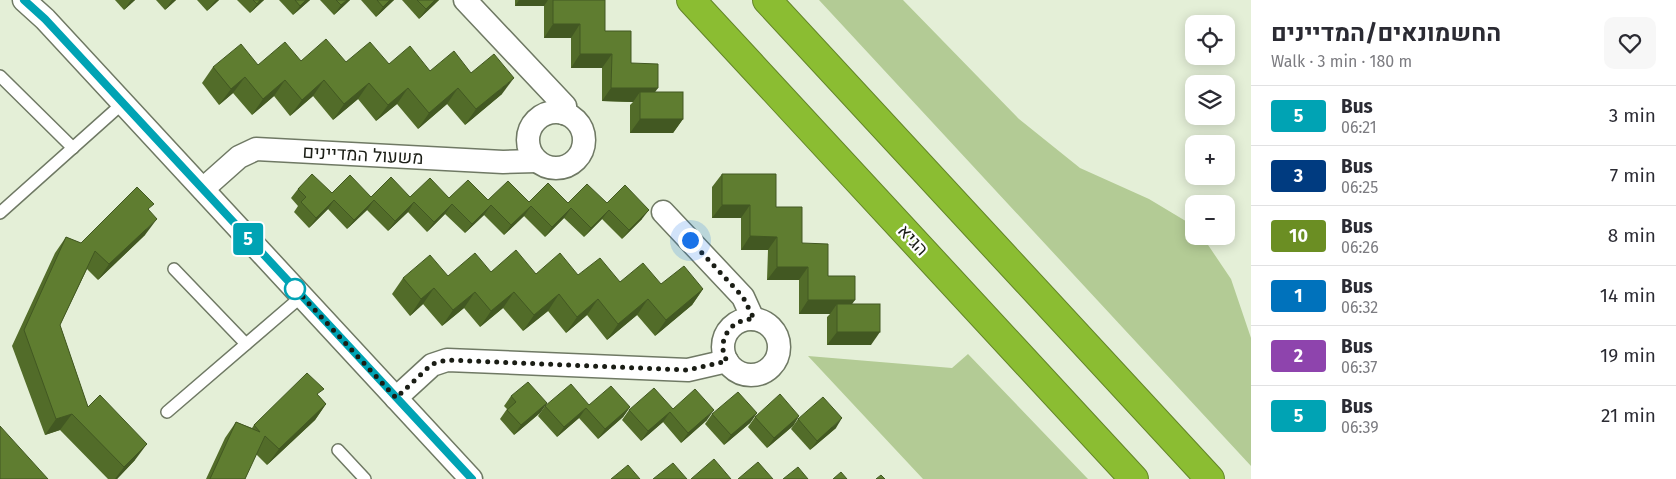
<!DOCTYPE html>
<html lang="en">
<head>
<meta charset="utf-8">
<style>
	body { margin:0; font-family:"Fira Sans",Heebo,sans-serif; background:#f7f7f7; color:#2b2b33; height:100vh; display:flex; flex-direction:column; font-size:19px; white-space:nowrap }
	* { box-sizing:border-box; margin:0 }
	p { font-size:16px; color:#7c7c81 }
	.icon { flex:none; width:28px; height:28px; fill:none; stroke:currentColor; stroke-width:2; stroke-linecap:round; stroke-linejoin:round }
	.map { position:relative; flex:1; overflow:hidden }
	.side { display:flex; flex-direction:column; background:#fff; width:425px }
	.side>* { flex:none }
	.badge { padding:0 10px; border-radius:4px; font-size:18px; line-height:32px }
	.fabs { position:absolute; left:1185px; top:15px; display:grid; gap:10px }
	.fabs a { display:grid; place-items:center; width:50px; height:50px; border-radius:10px; background:#fff; box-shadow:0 2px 12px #0003; font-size:25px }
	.you { position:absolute; width:25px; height:25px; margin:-12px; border:4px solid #fff; border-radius:50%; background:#1a73e8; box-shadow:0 0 0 8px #1a73e833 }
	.map>.badge { position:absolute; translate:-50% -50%; box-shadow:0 0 0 2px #fff }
	.round { display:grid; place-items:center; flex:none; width:52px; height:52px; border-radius:10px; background:#f7f7f7 }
	.headline { display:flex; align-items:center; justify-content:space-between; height:85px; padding:0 20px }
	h1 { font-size:24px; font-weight:700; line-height:38px }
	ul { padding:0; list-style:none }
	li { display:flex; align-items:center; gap:15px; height:60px; padding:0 20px; border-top:1px solid #e1e1e2 }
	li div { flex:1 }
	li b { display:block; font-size:19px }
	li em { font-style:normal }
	li .badge { min-width:55px; font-weight:700; text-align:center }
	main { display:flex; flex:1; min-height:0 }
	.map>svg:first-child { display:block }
	.green { fill:#b3cb95 }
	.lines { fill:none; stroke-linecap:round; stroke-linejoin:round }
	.lane-casing { stroke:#6f7964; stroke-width:14 }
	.street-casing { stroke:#6f7964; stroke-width:25 }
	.highway-casing { stroke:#638528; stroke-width:30 }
	.lane { stroke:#fff; stroke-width:11 }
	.street { stroke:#fff; stroke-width:22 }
	.highway { stroke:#8bbd32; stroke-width:28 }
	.wall { fill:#526c29 }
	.shaded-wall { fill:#425822 }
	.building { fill:#5f7d30; stroke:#425822 }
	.line-casing { stroke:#fff; stroke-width:11 }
	.line { stroke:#00a3b4; stroke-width:8 }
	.walk { stroke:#1a1d15; stroke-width:5; stroke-dasharray:0 9 }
	.stop-dot { fill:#fff; stroke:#00a3b4; stroke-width:2.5 }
	.labels { text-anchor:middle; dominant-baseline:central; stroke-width:4.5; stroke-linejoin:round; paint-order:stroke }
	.street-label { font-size:18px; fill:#1a1d15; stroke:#fff }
</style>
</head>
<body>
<main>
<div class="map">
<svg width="1251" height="479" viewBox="0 0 1251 479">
	<rect width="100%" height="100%" fill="#e4efd7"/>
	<g class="green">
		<path d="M819 0H903L1019 119 1080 168 1149 199 1194 226V236H1202L1231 279 1251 338V466Z"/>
		<path d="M968 354 1088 479H923L808 356 952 368Z"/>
	</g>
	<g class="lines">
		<g class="lane-casing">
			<g id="lane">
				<path d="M0 76 73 148"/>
				<path d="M0 213 123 103"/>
				<path d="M174 269 246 344"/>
				<path d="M167 412 302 296"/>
				<path d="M338 450 365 479"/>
			</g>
		</g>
		<g class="street-casing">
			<g id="street">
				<path d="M24 0 45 19 471 479"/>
				<path d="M465 0 565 106 563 113"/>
				<circle cx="556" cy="140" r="28"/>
				<path d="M203 189 239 157 256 149 503 162 537 161"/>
				<path d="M663 212 743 297 753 319"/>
				<circle cx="751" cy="347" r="28"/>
				<path d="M396 398 432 365 447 360 688 370 727 361"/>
			</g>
		</g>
		<g class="highway-casing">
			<g id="highway">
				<path d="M691 0 1134 479"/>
				<path d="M767 0 1210 479"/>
			</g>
		</g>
		<use href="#lane" class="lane"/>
		<use href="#street" class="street"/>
		<use href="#highway" class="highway"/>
	</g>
	<g class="wall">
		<path d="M115 0H135L124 10Z"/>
		<path d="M156 0H176L165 10Z"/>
		<path d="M197 0H219L207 11Z"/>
		<path d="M237 0H264L250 13Z"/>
		<path d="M279 0H310L293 15Z"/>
		<path d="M320 0H350L334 15Z"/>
		<path d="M361 0H394L376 17Z"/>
		<path d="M402 0H439L419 19Z"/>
		<path d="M515 0H605V31L631 63 655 92 683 119 673 133H630V105L633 102 602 101V68H571V38H544V6H515Z"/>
		<path d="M301 61 389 64 430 71 471 73 502 94 465 125 447 104 418 129 397 104 376 121 358 99 333 120 313 96 290 116 274 96 252 115 233 93 219 105 202 83 213 67 258 65Z"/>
		<path d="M722 174 776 207 802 243 828 276 852 304 871 345H827V317L830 314H799V280H767L768 250H741V218H712V187Z"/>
		<path d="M298 189 332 193 371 197 449 198 529 202 607 203 642 219 622 239 602 219 584 237 564 218 545 237 524 216 504 235 484 215 465 233 445 214 427 232 408 212 388 231 367 210 347 229 328 209 309 228 294 212 298 206 291 198Z"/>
		<path d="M149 211 145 235 98 280 87 269 60 325 88 407 135 460 117 479H108L60 430 45 435 12 346 55 253 66 237 81 243Z"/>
		<path d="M491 272 578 275 620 282 661 284 703 289 692 305 655 336 637 315 607 340 587 315 566 333 548 311 523 331 503 308 480 327 464 308 442 326 423 304 410 316 392 294 403 278 448 276Z"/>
		<path d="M319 396 326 404 315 420 267 465 256 454 245 479H206L225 438 236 422 252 428 254 425Z"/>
		<path d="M511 396 547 403 540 413 514 435 500 419 507 409 504 406Z"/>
		<path d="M589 405 630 407 623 417 598 439 579 418 557 437 538 416 545 406Z"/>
		<path d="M673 409 707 420 681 443 663 422 641 441 622 420 629 410Z"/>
		<path d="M757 413 750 423 724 445 705 424 712 414Z"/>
		<path d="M799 416 793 426 767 448 748 427 755 417Z"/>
		<path d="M798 419 836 428 810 450 791 429Z"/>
	</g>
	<g class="shaded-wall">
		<path d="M131 0H135L124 10Z"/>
		<path d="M172 0H176L165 10Z"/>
		<path d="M216 0H219L207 11 214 2Z"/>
		<path d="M260 0H264L250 13 257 4Z"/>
		<path d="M306 0H310L293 15 300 6Z"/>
		<path d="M347 0H350L334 15 341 5Z"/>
		<path d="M390 0H394L376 17 383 7Z"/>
		<path d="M435 0H439L419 19 426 9Z"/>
		<path d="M519 0H548L544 6H515Z"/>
		<path d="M553 24H580L571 38H544Z"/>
		<path d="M580 54H612L602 68H571Z"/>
		<path d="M245 77 233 93 219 105 231 89Z"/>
		<path d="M514 78 502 94 465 125 476 109Z"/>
		<path d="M285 80 274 96 252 115 263 99Z"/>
		<path d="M324 80 313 96 290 116 302 100Z"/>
		<path d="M369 83 358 99 333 120 344 104Z"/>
		<path d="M408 88 397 104 376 121 388 105Z"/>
		<path d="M458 88 447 104 418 129 429 113Z"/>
		<path d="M611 88H658L648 102 640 92 633 102 602 101Z"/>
		<path d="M640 119H683L673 133H630Z"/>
		<path d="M334 200 328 209 309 228 316 218Z"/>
		<path d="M374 200 367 210 347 229 354 220Z"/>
		<path d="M414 202 408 212 388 231 395 221Z"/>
		<path d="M452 204 445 214 427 232 434 222Z"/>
		<path d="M491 205 484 215 465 233 472 224Z"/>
		<path d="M722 205H750L741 218H712Z"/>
		<path d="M531 206 524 216 504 235 511 225Z"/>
		<path d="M571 208 564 218 545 237 552 227Z"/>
		<path d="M609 210 602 219 584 237 591 228Z"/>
		<path d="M649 210 642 219 622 239 629 230Z"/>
		<path d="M157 219 145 235 98 280 109 264Z"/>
		<path d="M750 236 777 237 768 250H741Z"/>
		<path d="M777 267H808L799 280H767Z"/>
		<path d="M434 288 423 304 410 316 421 299Z"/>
		<path d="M703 289 692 305 655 336 666 320Z"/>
		<path d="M475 292 464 308 442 326 453 310Z"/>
		<path d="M514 292 503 308 480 327 491 311Z"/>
		<path d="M559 294 548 311 523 331 534 315Z"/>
		<path d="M598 299 587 315 566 333 577 317Z"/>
		<path d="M648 299 637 315 607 340 618 324Z"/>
		<path d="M808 300H855L845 314 837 304 830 314H799Z"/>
		<path d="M837 332H880L871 345H827Z"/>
		<path d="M547 403 540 413 514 435 521 425Z"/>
		<path d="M326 404 315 420 267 465 279 449Z"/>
		<path d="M630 407 623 417 598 439 605 429Z"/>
		<path d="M586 408 579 418 557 437 564 427Z"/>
		<path d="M714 410 707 420 681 443 688 433Z"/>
		<path d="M670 412 663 422 641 441 648 431Z"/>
		<path d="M757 413 750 423 724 445 731 435Z"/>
		<path d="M72 414 60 430 45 435 56 419Z"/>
		<path d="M799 416 793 426 767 448 774 438Z"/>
		<path d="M842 418 836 428 810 450 817 441Z"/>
		<path d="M147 444 135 460 117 479H115L124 467Z"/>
	</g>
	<g class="building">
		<path d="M253 0H260L257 4Z"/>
		<path d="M295 0H306L300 6Z"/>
		<path d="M336 0H347L341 5Z"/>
		<path d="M377 0H390L383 7Z"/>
		<path d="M417 0H435L426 9Z"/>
		<path d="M553 0H605V31H631V63L658 64V88H611L612 54H580V24H553Z"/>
		<path d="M326 39 346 62 370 42 389 64 410 46 430 71 454 51 471 73 494 54 514 78 476 109 458 88 429 113 408 88 388 105 369 83 344 104 324 80 302 100 285 80 263 99 245 77 231 89 213 67 241 44 258 65 285 42 301 61Z"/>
		<rect x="640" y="92" width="43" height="27"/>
		<path d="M312 174 332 193 350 175 371 197 391 177 410 197 430 178 449 198 468 180 488 200 508 181 529 202 548 183 568 203 587 184 607 203 625 185 649 210 629 230 609 210 591 228 571 208 552 227 531 206 511 225 491 205 472 224 452 204 434 222 414 202 395 221 374 200 354 220 334 200 316 218 301 202 306 197 298 189Z"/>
		<path d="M722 174H776V207H802V243L828 244V276H855V300H808V267H777V237L750 236V205H722Z"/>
		<path d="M137 187 154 204 148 209 157 219 109 264 95 251 60 325 88 407 100 395 147 444 124 467 72 414 56 419 24 330 66 237 81 243Z"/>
		<path d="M516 250 536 274 560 253 578 275 600 258 620 282 643 263 661 284 684 266 703 289 666 320 648 299 618 324 598 299 577 317 559 294 534 315 514 292 491 311 475 292 453 310 434 288 421 299 403 278 430 255 448 276 475 253 491 272Z"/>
		<rect x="837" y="304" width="43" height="28"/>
		<path d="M307 373 324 389 317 394 326 404 279 449 265 436 245 479H210L236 422 260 432 254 425Z"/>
		<path d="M528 382 547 403 521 425 507 410 516 402 511 396Z"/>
		<path d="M571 384 589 405 611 386 630 407 605 429 586 408 564 427 545 406Z"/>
		<path d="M654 388 673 409 695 389 714 410 688 433 670 412 648 431 629 410Z"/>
		<path d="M738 392 757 413 731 435 712 414Z"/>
		<path d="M780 394 799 416 774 438 755 417Z"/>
		<path d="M823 397 842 418 817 441 798 419Z"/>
		<path d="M0 426 48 479H0Z"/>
		<path d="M714 459 731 479H691Z"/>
		<path d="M758 462 773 479H738Z"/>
		<path d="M673 463 687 479H653Z"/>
		<path d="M628 465 640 479H611Z"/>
		<path d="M798 467 808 479H783Z"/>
		<path d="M841 472 847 479H833Z"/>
		<path d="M881 475 885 479H876Z"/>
	</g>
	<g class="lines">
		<g class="line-casing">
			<path id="line" d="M24 0 45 19 472 479"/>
		</g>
		<use href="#line" class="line"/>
		<path class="walk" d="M295 289 290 283 396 398 432 364 447 360 688 370 727 361C715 341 731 318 754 319L743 297 690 240"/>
	</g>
	<circle class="stop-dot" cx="295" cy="289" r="10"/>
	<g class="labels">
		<g class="street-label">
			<text transform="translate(363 155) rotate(3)">משעול המדיינים</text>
			<text transform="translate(913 240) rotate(47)">הגיא</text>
		</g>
	</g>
</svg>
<div class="fabs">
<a><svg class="icon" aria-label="locate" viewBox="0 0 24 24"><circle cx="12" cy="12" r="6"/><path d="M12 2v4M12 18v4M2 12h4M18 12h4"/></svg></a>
<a><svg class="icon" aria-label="layers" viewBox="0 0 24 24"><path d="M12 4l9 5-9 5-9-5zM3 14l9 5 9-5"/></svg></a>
<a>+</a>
<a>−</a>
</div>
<div class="you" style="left:690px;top:240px"></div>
<b class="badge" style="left:248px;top:239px;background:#00a3b4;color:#fff">5</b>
</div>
<section class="side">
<div class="headline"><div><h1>החשמונאים/המדיינים</h1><p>Walk · 3 min · 180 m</p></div><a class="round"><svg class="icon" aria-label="heart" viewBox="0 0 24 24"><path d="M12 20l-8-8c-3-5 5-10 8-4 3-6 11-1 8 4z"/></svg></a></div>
<ul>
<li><span class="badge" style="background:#00a3b4;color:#fff">5</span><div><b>Bus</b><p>06:21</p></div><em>3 min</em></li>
<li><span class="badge" style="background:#003b80;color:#fff">3</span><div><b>Bus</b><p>06:25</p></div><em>7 min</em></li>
<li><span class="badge" style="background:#6b8e23;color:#fff">10</span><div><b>Bus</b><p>06:26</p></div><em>8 min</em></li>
<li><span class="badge" style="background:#0072bc;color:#fff">1</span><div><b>Bus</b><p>06:32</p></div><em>14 min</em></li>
<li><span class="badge" style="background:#8e44ad;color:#fff">2</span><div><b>Bus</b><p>06:37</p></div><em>19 min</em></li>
<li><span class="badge" style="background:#00a3b4;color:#fff">5</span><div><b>Bus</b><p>06:39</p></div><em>21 min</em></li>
</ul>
</section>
</main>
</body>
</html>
